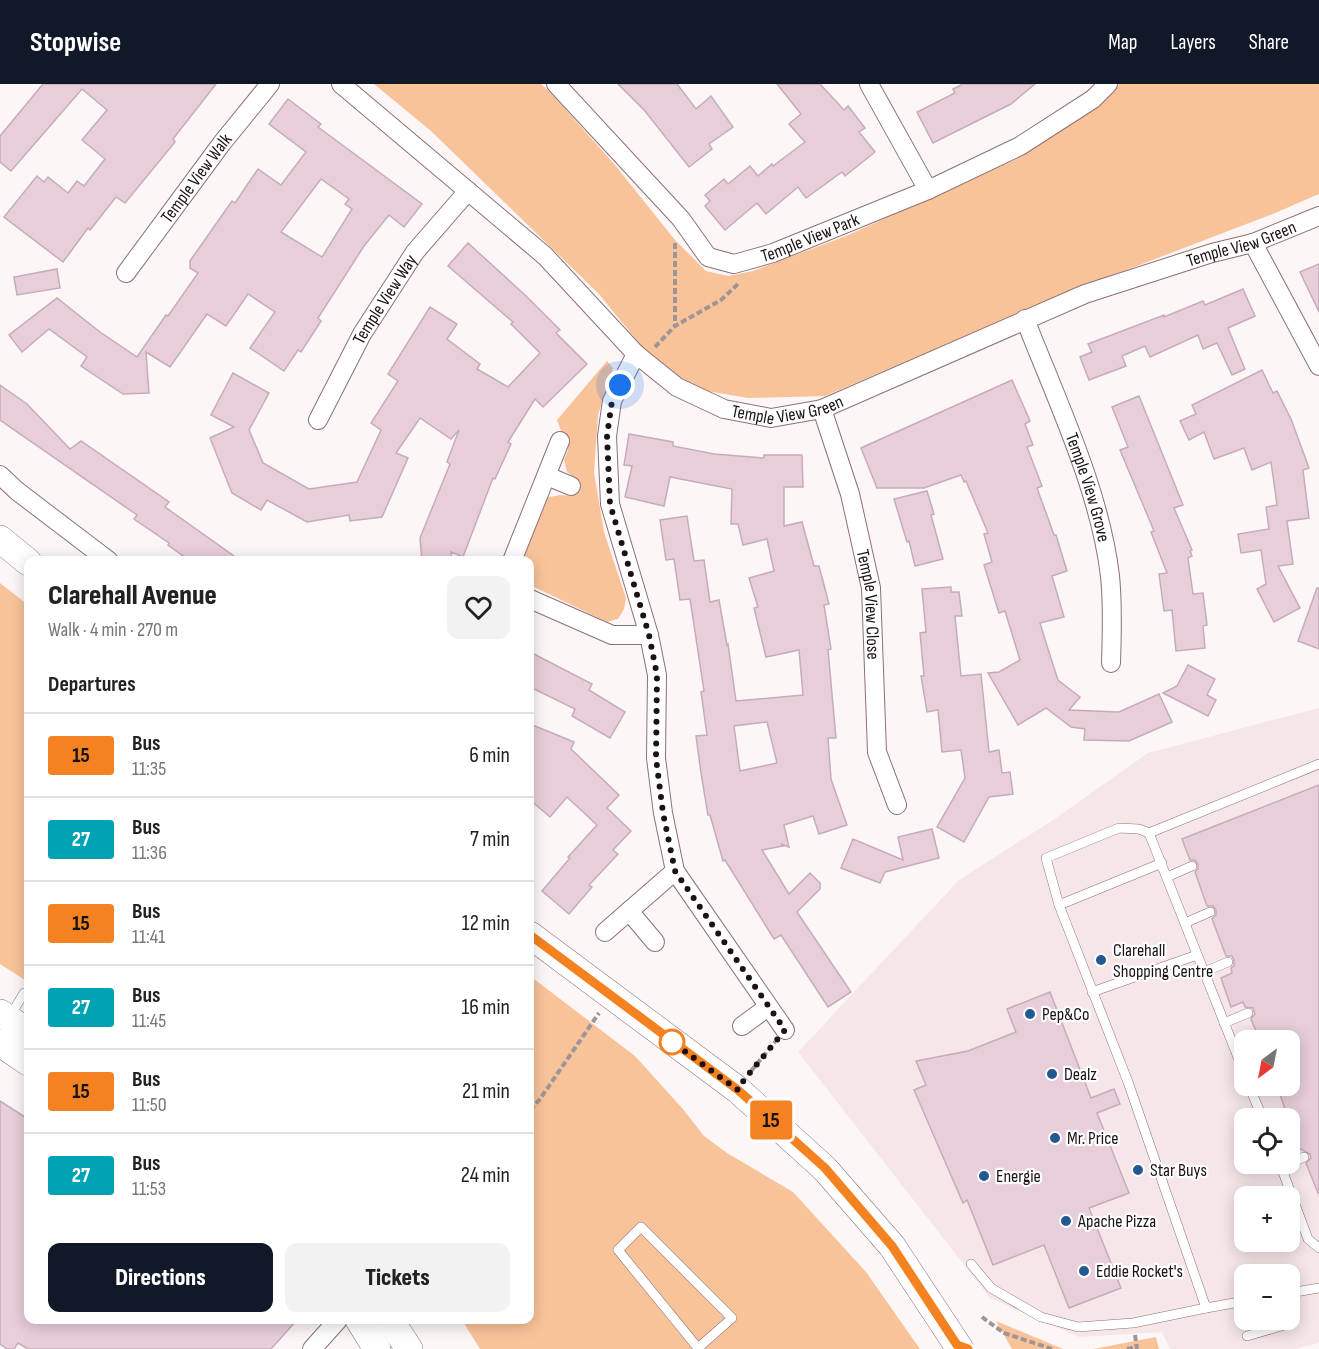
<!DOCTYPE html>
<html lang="en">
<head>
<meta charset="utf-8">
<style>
	body { margin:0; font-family:"Sofia Sans Condensed",sans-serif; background:#f2f2f2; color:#222; height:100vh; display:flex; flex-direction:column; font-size:22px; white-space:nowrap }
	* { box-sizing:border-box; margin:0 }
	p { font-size:20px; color:#767676 }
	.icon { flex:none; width:33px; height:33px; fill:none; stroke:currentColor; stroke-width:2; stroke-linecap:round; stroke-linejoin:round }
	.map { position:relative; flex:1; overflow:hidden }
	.panel { position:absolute; left:24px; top:472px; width:510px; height:768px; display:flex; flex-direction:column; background:#fff; border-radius:12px; box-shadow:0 3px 15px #0003 }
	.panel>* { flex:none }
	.badge { padding:0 12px; border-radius:4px; font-size:21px; line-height:39px }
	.needle { width:39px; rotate:212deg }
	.controls { position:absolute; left:1234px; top:946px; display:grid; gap:12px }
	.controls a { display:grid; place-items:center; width:66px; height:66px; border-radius:12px; background:#fff; box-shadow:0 3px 15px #0003; font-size:30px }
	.you { position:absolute; width:30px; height:30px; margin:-15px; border:4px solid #fff; border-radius:50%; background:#1a73e8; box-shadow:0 0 0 9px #1a73e833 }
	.map>.badge { position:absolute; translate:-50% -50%; box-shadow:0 0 0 3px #fff }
	h2 { padding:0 24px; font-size:22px; line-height:54px }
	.round { display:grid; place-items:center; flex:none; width:63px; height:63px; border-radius:12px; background:#f2f2f2 }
	.headline { display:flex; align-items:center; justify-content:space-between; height:102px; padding:0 24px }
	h1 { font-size:28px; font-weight:800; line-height:45px }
	.cta { display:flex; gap:12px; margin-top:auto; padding:12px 24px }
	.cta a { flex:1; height:69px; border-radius:12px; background:#111827; color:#fff; font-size:24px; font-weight:800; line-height:69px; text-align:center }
	.cta a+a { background:#f2f2f2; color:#222 }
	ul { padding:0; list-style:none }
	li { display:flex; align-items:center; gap:18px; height:84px; padding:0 24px; border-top:2px solid #e0e0e0 }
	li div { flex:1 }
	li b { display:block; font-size:22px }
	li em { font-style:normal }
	li .badge { min-width:66px; font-weight:700; text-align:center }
	header { display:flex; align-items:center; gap:36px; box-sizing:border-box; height:84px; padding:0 30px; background:#111827; color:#fff }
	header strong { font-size:28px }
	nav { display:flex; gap:33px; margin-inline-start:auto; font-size:21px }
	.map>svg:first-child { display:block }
	.built { fill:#f6e6e7; fill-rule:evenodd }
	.green { fill:#f9c39a }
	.building { fill:#e8cdda; stroke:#c6acb8; stroke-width:1.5; fill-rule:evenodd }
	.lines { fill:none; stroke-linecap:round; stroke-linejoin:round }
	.lane-casing { stroke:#8c7174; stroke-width:10 }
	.street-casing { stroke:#8c7174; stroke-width:20 }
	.secondary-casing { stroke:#8c7174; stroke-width:28 }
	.path { stroke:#9e9596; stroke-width:4; stroke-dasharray:6 3; stroke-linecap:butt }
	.lane { stroke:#fff; stroke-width:9 }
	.street { stroke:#fff; stroke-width:18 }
	.secondary { stroke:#fff; stroke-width:27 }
	.line-casing { stroke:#fff; stroke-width:14 }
	.line { stroke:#f58220; stroke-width:9 }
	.walk { stroke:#1c1213; stroke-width:6; stroke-dasharray:0 10.8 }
	.poi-dot { fill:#235991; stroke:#fff; stroke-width:2 }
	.stop-dot { fill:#fff; stroke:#f58220; stroke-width:3 }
	.labels { text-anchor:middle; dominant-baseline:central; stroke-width:4.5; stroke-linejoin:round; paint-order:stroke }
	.street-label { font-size:18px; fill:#1c1213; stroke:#fff }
	.poi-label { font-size:18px; fill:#1c1213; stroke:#fff; text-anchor:start }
</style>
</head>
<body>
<header>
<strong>Stopwise</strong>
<nav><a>Map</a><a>Layers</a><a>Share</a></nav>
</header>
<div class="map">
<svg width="1319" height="1265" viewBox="0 0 1319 1265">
	<rect width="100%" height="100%" fill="#fdf6f7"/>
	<path class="built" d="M1319 624V1259L1296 1265H1170L1162 1248 1079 1253 990 1214 798 968 959 796 1053 736 1148 669ZM1245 957H1290V1002H1245ZM1245 1035H1290V1080H1245ZM1245 1113H1290V1158H1245ZM1245 1191H1290V1236H1245Z"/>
	<g class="green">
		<path d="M374 0H541L551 9 615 81 675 156 706 187 728 192 753 187 846 152 1016 75 1081 33 1119 0H1319V110L1275 129 1064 210 825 312 748 314 695 305 648 270 598 209 431 47Z"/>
		<path d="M607 277 613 284 598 331 594 388 604 448 626 514 624 525 618 535 607 538 530 501V477H520L545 414 560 411 572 412 578 396 567 388 564 376 568 366 557 336Z"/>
		<path d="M0 499 28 521V898L0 880Z"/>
		<path d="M530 892 635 972 682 1024 704 1052 727 1069 793 1108 866 1188 920 1265H480L462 1236H530Z"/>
		<path d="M996 1237 1063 1265H1012Z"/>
		<path d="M1156 1253 1159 1265H1093Z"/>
	</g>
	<g class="building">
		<path d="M43 0H216L173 55 175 58 125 119 116 113 90 146 88 144 63 178 4 133 37 92 44 98 48 93 68 109 77 97 84 102 105 75 82 56 107 26 82 5 11 87 0 78V52Z"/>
		<path d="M618 0H677L696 25 711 12 733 43 709 60 712 65 689 83 645 27Z"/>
		<path d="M777 0H820L844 26 848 22 865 44 859 48 875 68 845 92 842 88 806 114 798 103 766 130 757 119 725 146 705 122 710 117 705 111 724 95 728 100 750 82 758 92 772 80 773 82 805 58 789 40 801 30Z"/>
		<path d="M963 0H1035L1011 20 933 59 917 28 955 9 953 5Z"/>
		<path d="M288 15 321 40 318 43 422 120 404 143 389 131 364 162 318 234 321 237 301 268 298 266 284 287 250 264 275 228 248 210 226 242 207 230 170 283 146 268 149 309 123 310 81 282 87 273 49 245 22 268 9 251 57 214 100 248 137 273 166 231 168 232 198 189 190 184V177L232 117 235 119 258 85 281 101 306 68 269 40ZM321 95 349 115 345 120 352 125 322 173 281 148Z"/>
		<path d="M468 159 525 211 560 246 556 249 587 280 543 323 535 315 508 358 511 360 495 395 493 394 463 473 451 468 452 477H422L420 454 450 380 447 378 459 346 451 355 420 334 396 369 408 374 382 433 350 437 349 431 307 438 267 416 261 426 232 409 210 354 234 343 211 331 233 289 269 309 249 346 263 379 309 405 357 398 381 346 371 339 398 297 388 290 430 223 457 240 447 255 480 280 477 285 508 303 540 269 511 240 513 238 448 182Z"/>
		<path d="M1319 180V228L1300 188Z"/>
		<path d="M57 185 60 204 17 211 14 193Z"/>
		<path d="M1243 205 1255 232 1228 244 1245 285 1232 291 1217 259 1203 265 1198 251 1150 273 1145 262 1122 272 1126 282 1089 296 1080 273 1092 268 1088 260 1164 231V233L1203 217 1205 221Z"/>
		<path d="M1262 286 1273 309 1277 307 1291 335 1309 384 1303 386 1309 434 1287 437 1293 480 1278 482 1300 524 1274 538 1257 505 1266 500 1261 466 1241 469 1238 450 1269 445 1266 423 1277 421 1271 378 1252 386 1244 364 1214 375 1204 348 1189 356 1180 337 1196 330 1192 321Z"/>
		<path d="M1012 296 1030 337 1025 340 1033 361 1027 363 1042 402 1037 404 1054 451H1056L1067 487 1052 492 1064 533 1040 539 1048 565 1058 596 1080 613 1069 626 1119 628 1159 610 1172 638 1129 657 1084 656 1085 645 1071 643 1046 624 1018 641 988 589 999 588 1020 576 1005 527 999 529 984 481 992 478 984 450 988 449 966 397 964 398 961 391 924 404H877L861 364Z"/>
		<path d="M0 301 27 320 70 365 81 357 169 418 165 423 241 477H190L168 461 169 459 134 435 137 431 0 336Z"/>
		<path d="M1139 312 1183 421 1174 424 1192 466 1190 467 1192 472 1188 474 1193 510 1203 509 1207 541 1203 542 1205 564 1176 567 1172 526 1164 527 1159 490 1167 489 1151 448 1154 447 1120 366 1128 363 1112 323Z"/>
		<path d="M629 350 673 358V362L714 370 764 374V371H802L803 403H784V442L802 438 814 482H819L829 520 824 521 831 565 828 566 836 654H828L830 681 831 695 847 741 819 750 813 732 784 741 789 763 781 760 783 762 762 766 789 810 810 789 820 799V805L797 828 851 908 828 923 781 851 774 855 725 776 723 777 710 731H708L701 689 696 652 707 651 701 608 704 607 690 515 680 516 674 475 666 476 660 436 687 432 694 477 704 476 710 518 719 516 727 561 728 560 736 617 803 611 799 566 766 573 754 524 758 523 749 494 774 487 767 455 743 461 738 440H731L732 405 670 393 664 422 625 413 632 382 624 381ZM767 638 777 679 740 687 734 642Z"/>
		<path d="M927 407 934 430 931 431 943 475 915 482 909 457 907 458 894 415Z"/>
		<path d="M951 503V508H959L962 532H955L961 592 981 590 989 668 999 666 1002 689 1010 688 1013 710 989 713 964 758 937 743 965 694 961 666 942 668 938 626 927 628 921 592H924L920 549 926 548 922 505Z"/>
		<path d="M1317 504H1319V565L1298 557Z"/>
		<path d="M530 568 592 600 589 606 625 628 610 654 572 632 575 625 530 603Z"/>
		<path d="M1188 581 1215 595 1207 611 1216 616 1208 632 1163 609 1177 602Z"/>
		<path d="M530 640 574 658 571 665 619 711 607 724 631 747 613 766 618 770 589 801 592 803 569 830 542 807 570 774 568 773 597 741 567 713 550 733 530 716Z"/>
		<path d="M1319 701V1108L1318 1109 1306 1079 1311 1074 1310 1070 1301 1065 1290 1068V1037L1293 1029 1291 1025H1285L1277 1002H1290V957H1260L1251 935 1255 930 1253 924 1245 923 1243 918 1231 923 1221 894 1232 889 1231 884 1234 882V876L1232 872H1226L1212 835 1216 831V826L1213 822H1207L1195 788 1198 785V780L1195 776H1190L1182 755Z"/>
		<path d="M932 745 939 774 885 788 880 799 841 784 853 755 903 776 898 753Z"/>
		<path d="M1050 908 1091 1014 1114 1005 1120 1020 1097 1029 1129 1109 1089 1124 1121 1204 1069 1224 1044 1161 993 1181 967 1116 963 1119 914 1006 926 1001 916 977 968 967 1016 948 1007 925Z"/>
		<path d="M0 1017 28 1035V1236H297L271 1265H28L18 1259 14 1265H7L0 1260Z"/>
	</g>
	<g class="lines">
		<g class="lane-casing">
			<g id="lane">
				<path d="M1149 749 1139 745 1119 744 1046 774 1059 821 1128 998 1206 1224 1245 1217"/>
				<path d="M1167 793 1192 782"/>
				<path d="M1059 821 1162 779"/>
				<path d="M1185 839 1210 828"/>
				<path d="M1204 888 1228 878"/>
				<path d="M1092 908 1197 871"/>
				<path d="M10 932 24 909"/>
				<path d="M1224 939 1248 929"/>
				<path d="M1245 991 1149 749 1319 680"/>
				<path d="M1249 1002 1263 1035"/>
				<path d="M1277 1035 1287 1031"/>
				<path d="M1290 1079 1304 1073"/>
				<path d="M1280 1080 1308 1155 1319 1164"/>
				<path d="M971 1180 991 1204 1041 1233 1078 1243 1133 1239 1206 1224"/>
				<path d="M1290 1209 1319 1204"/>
				<path d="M1247 1252 1288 1240 1287 1236"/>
				<path d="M697 1265 698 1264 732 1234 641 1143 618 1166 698 1264"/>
			</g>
		</g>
		<g class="street-casing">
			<g id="street">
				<path id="s1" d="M341 0 545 172 636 270 677 303 724 325 771 334 822 325 1085 210 1212 169 1253 159 1319 132"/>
				<path id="s2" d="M556 0 681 135 708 173 734 180 773 169 928 106 1020 62 1093 15 1108 0"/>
				<path d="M869 0 928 106"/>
				<path d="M1253 159 1319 282"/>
				<path id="s3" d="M126 189 222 59 270 0"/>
				<path id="s4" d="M1025 235C1056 315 1100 406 1110 492 1113 520 1112 550 1111 579"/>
				<path d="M636 270 612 317 607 352 610 420 649 551 657 591 656 674 663 729 675 787 785 946"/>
				<path id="s5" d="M822 325 850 410 871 504 877 668 897 721"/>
				<path id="s6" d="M318 336 362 250 415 168 468 107"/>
				<path d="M0 391 17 407 109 477"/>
				<path d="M547 392 571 402"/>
				<path d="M512 477 560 357"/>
				<path d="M530 515 612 551H649"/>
				<path d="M629 827 655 858"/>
				<path d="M605 848 675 787"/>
				<path d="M742 942 768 923"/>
				<path d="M312 1265 338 1236"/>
			</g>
		</g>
		<g class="secondary-casing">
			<g id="secondary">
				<path d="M0 455 28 478"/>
				<path d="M530 851 738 1006 825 1085 892 1162 960 1265"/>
				<path d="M0 929 28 948"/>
				<path d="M0 959 28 978"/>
				<path d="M359 1236 377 1265"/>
				<path d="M390 1236 409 1265"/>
			</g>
		</g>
		<g class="path">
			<path d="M675 159V242"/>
			<path d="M655 263 675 242 721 216 739 199"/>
			<path d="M751 987 775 958"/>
			<path d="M530 1026 540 1015 599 929"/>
			<path d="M982 1233 1004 1249 1052 1265"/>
			<path d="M1135 1251 1137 1265"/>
			<path d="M1127 1265 1137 1263"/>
		</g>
		<use href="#lane" class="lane"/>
		<use href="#street" class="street"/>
		<use href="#secondary" class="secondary"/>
	</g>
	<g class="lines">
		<g class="line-casing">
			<path id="line" d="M530 851 738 1006 825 1084 892 1162 957 1261 968 1265"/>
		</g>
		<use href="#line" class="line"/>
		<path class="walk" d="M620 301 612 317 607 352 610 420 649 551 657 591 656 674 663 729 675 787 785 946 744 996 738 1006 672 958"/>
	</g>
	<g class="poi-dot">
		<circle cx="1101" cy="876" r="6"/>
		<circle cx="1030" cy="930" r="6"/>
		<circle cx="1052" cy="990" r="6"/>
		<circle cx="1055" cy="1054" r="6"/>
		<circle cx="1138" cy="1086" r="6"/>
		<circle cx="984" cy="1092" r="6"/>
		<circle cx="1066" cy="1137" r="6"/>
		<circle cx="1084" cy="1187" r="6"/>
	</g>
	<circle class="stop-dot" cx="672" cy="958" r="12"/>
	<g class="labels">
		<g class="street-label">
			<text stroke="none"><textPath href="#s3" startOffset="118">Temple View Walk</textPath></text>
			<text stroke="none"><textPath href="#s2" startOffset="338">Temple View Park</textPath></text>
			<text stroke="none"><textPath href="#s1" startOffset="1056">Temple View Green</textPath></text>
			<text stroke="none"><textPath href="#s6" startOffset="138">Temple View Way</textPath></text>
			<text stroke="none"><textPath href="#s1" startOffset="570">Temple View Green</textPath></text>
			<text stroke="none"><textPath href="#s4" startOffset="180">Temple View Grove</textPath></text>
			<text stroke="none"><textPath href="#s5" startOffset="202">Temple View Close</textPath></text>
		</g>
		<g class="poi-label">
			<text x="1113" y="866">Clarehall<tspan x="1113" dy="21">Shopping Centre</tspan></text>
			<text x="1042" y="930">Pep&amp;Co</text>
			<text x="1064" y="990">Dealz</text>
			<text x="1067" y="1054">Mr. Price</text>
			<text x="1150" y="1086">Star Buys</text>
			<text x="996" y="1092">Energie</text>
			<text x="1078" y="1137">Apache Pizza</text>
			<text x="1096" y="1187">Eddie Rocket's</text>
		</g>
	</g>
</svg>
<div class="controls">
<a><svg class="needle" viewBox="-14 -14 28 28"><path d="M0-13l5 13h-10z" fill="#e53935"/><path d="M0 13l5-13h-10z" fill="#767676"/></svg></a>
<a><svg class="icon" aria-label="locate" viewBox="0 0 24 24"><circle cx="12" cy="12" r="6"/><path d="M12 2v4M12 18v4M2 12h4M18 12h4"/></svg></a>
<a>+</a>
<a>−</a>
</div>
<div class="you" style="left:620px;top:301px"></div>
<b class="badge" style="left:771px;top:1036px;background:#f58220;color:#111">15</b>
<section class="panel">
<div class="headline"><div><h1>Clarehall Avenue</h1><p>Walk · 4 min · 270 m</p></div><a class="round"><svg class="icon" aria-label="heart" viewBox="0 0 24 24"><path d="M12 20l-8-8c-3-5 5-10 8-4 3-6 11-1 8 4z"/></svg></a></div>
<h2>Departures</h2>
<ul>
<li><span class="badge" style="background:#f58220;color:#111">15</span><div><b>Bus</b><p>11:35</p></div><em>6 min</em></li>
<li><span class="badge" style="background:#00a3b4;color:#fff">27</span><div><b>Bus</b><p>11:36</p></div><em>7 min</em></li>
<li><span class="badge" style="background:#f58220;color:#111">15</span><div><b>Bus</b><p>11:41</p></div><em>12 min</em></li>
<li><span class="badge" style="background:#00a3b4;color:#fff">27</span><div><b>Bus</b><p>11:45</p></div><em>16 min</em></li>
<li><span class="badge" style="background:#f58220;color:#111">15</span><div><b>Bus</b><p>11:50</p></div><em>21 min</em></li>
<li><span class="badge" style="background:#00a3b4;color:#fff">27</span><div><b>Bus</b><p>11:53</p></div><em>24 min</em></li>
</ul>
<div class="cta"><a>Directions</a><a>Tickets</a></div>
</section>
</div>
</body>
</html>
